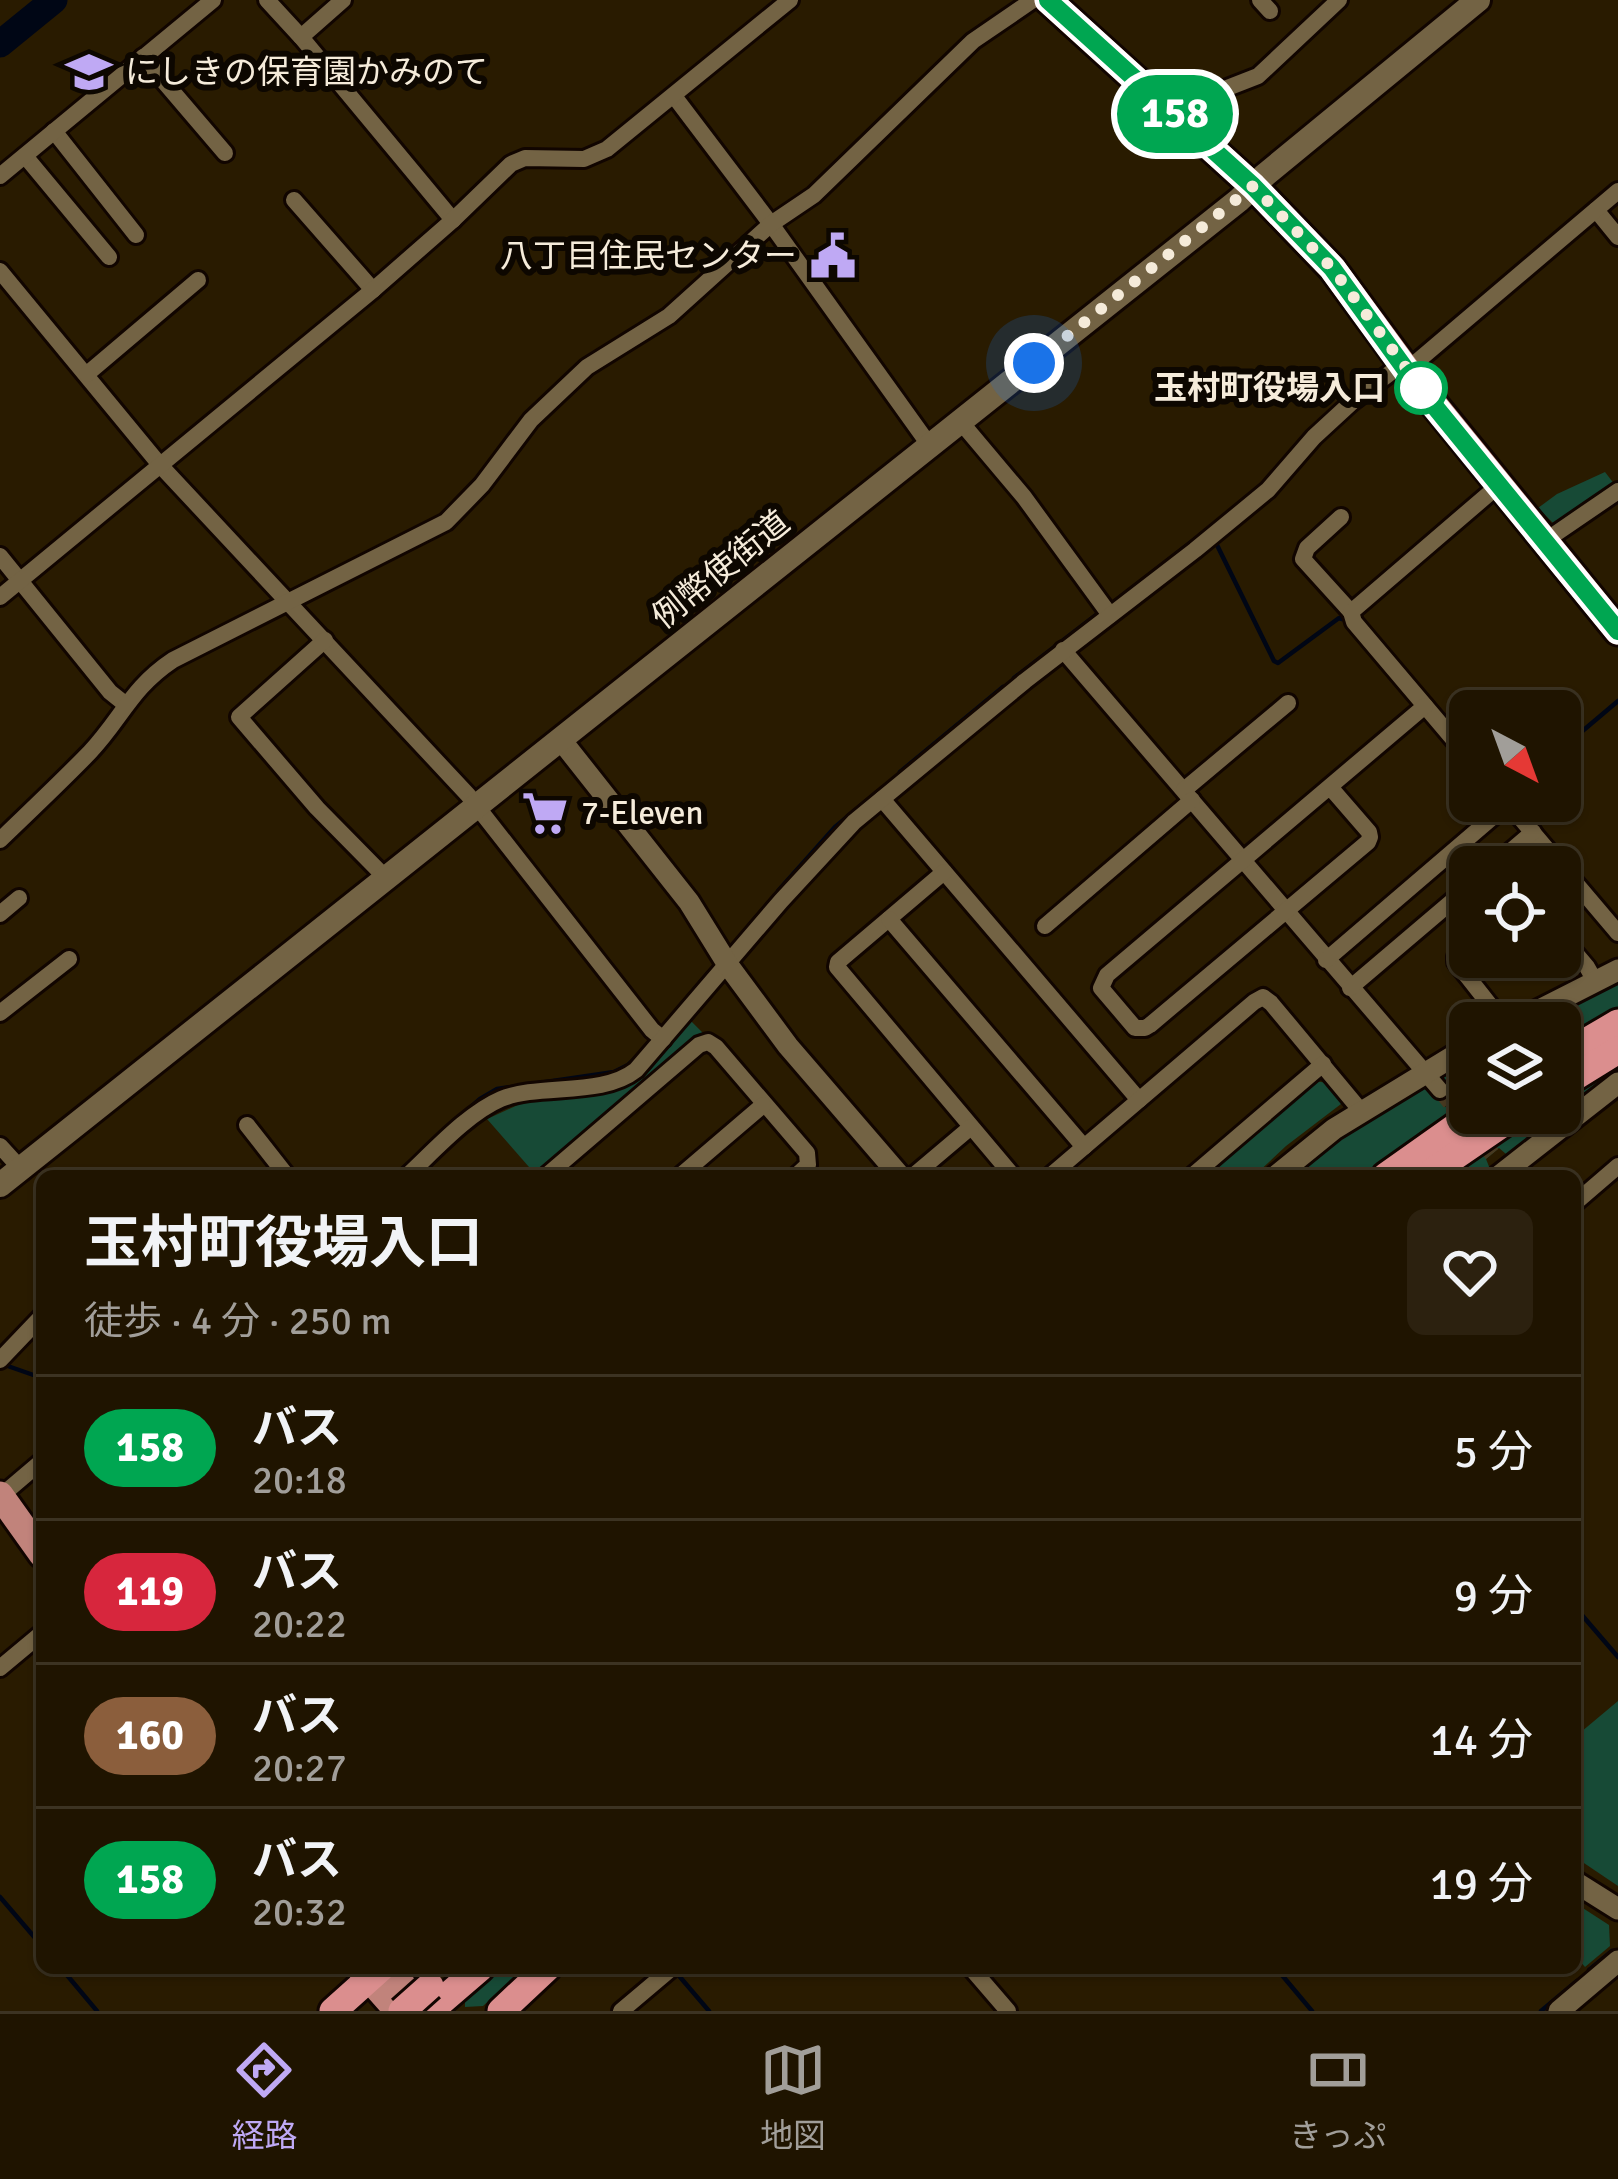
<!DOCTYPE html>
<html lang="ja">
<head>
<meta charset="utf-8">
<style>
	body { margin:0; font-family:Signika,"Noto Sans JP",sans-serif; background:#2c210f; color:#f1f3f6; height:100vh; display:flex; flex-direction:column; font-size:45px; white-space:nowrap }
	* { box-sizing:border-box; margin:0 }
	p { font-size:39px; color:#a19e99 }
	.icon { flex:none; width:66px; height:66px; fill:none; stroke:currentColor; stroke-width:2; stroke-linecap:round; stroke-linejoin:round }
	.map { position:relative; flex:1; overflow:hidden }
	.panel { position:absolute; left:36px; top:1170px; width:1545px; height:804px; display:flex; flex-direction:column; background:#1f1400; border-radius:18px; box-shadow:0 3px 9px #0004,0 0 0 3px #3c3322 }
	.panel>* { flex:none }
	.badge { padding:0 24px; border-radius:39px; font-size:42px; line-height:78px }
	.needle { width:78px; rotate:139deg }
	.buttons { position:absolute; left:1449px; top:690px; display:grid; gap:24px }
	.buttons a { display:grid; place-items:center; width:132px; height:132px; border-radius:18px; background:#1f1400; box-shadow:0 3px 9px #0004,0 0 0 3px #3c3322; font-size:60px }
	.you { position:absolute; width:60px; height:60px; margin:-30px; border:9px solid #fff; border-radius:50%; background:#1a73e8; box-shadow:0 0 0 18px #1a73e833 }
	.map>.badge { position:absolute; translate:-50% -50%; box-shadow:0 0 0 6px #fff }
	.round { display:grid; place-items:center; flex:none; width:126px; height:126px; border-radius:18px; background:#2c210f }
	.overview { display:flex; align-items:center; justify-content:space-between; height:204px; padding:0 48px }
	h1 { font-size:57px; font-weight:700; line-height:90px }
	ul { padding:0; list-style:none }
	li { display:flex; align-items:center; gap:36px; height:144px; padding:0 48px; border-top:3px solid #3c3322 }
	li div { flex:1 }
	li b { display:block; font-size:45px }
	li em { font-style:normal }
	li .badge { min-width:132px; font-weight:700; text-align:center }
	.tab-bar { display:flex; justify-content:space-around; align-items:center; height:168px; border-top:3px solid #3c3322; background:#1f1400; font-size:33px; color:#a19e99 }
	.tab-bar a { display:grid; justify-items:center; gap:6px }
	.tab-bar .on { color:#bfa9f4 }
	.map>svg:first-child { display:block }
	.green { fill:#174a36 }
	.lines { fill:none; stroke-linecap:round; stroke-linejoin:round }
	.stream { stroke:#000615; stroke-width:4.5 }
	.river { stroke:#000615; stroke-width:27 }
	.minor-tunnel { stroke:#483a21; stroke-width:16; stroke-dasharray:16 8; stroke-linecap:butt }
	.minor-casing { stroke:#110500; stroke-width:22 }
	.tertiary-casing { stroke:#110500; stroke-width:27 }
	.secondary-casing { stroke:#110500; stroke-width:30 }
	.primary-casing { stroke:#110500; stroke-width:33 }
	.trunk-casing { stroke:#110500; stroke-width:33 }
	.minor { stroke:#736344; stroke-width:16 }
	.tertiary { stroke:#736344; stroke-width:21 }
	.secondary { stroke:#736344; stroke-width:24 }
	.primary { stroke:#c1837b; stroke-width:27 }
	.trunk { stroke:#db8e8e; stroke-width:27 }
	.trunk-bridge-casing { stroke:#110500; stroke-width:33; stroke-linecap:butt }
	.trunk-bridge { stroke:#db8e8e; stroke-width:27 }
	.line-casing { stroke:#fff; stroke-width:27 }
	.line { stroke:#00a651; stroke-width:18 }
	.walk { stroke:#f5ebda; stroke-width:12; stroke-dasharray:0 21.6 }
	.stop-dot { fill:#fff; stroke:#00a651; stroke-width:6 }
	.labels { text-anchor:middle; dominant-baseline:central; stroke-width:12; stroke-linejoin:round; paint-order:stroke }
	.poi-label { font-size:33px; fill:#f5ebda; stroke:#0d0700; text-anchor:start }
	.stop-label { font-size:33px; font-weight:bold; fill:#f5ebda; stroke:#0d0700; text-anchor:end }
	.street-label { font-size:33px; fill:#f5ebda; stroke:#0d0700 }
</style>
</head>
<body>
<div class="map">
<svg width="1618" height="2011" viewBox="0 0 1618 2011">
	<rect width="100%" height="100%" fill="#291b00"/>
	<g class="green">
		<path d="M1605 472 1615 485 1554 524 1538 508 1557 494Z"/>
		<path d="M1618 978V1008L1560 1043V1023H1528Z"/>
		<path d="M689 1019 703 1033 536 1175 487 1119 522 1103 626 1087 639 1078Z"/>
		<path d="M1470 1054V1101L1365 1176 1296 1174 1287 1176 1333 1138 1425 1083 1450 1112 1460 1104 1447 1086 1443 1087 1445 1068Z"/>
		<path d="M1618 1064V1074L1614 1073 1519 1145 1520 1148 1511 1155 1506 1154 1499 1148 1486 1159 1490 1169 1486 1176H1450L1540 1113H1560V1100Z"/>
		<path d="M1314 1081 1329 1083 1342 1097 1341 1104 1286 1146 1254 1176 1205 1174Z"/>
		<path d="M1618 1701V1886L1575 1857V1737Z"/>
		<path d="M1575 1903 1609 1925 1610 1946 1585 1967 1575 1955Z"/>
		<path d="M499 1968H525L483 2006 465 2007V1998Z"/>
	</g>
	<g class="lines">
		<g class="stream">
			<path d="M1216 543 1274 661 1278 663 1339 618 1342 619"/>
			<path d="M1114 602 1203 533"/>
			<path d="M1014 678 1096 615"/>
			<path d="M1560 750 1618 701"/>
			<path d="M900 772 1003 687"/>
			<path d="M778 891 835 827 882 788"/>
			<path d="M751 923 772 899"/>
			<path d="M666 1023 709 972"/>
			<path d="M465 1112 480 1099 497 1089 614 1072 628 1065 638 1056"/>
			<path d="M395 1176 408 1164"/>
			<path d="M2 1364 42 1378"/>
			<path d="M1575 1607 1618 1657"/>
			<path d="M0 1897 42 1946"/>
			<path d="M61 1968 97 2011"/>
			<path d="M1276 1968 1312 2011"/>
			<path d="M1589 1970 1612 1951"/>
			<path d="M680 1977 709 2011"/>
			<path d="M1541 2011 1577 1981"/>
		</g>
		<path class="river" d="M0 44 54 0"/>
		<path class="minor-tunnel" d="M1440 1090 1492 1154"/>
		<g class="minor-casing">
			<g id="minor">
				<path d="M267 0 301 37 453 220"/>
				<path d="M1260 0 1270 11"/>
				<path d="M301 37 343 0"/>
				<path d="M143 57 225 153"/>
				<path d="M674 96 771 224 930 446"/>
				<path d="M1183 122 1217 92 1258 76 1339 0"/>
				<path d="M54 131 136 235"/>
				<path d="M25 156 109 257"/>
				<path d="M0 176 213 0"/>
				<path d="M294 200 373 290"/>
				<path d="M1596 210 1618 237"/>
				<path d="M0 271 160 465 468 795 652 1030 663 1039"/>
				<path d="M1407 370 1618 191"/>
				<path d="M87 374 198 280"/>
				<path d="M960 421 1024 497 1110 615"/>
				<path d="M1341 517 1307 548 1303 559 1351 612"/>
				<path d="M1545 541 1618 491"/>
				<path d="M0 556 110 692 125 704"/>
				<path d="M0 597 373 290 453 220 511 164 525 158 584 159 607 149 790 0"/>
				<path d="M325 640 239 717 317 808 380 872 384 881"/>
				<path d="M1063 650 1440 1090"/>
				<path d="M1470 759 1354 622 1351 612 1499 485"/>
				<path d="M1330 787 1369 832 1370 837 1368 842 1150 1025 1145 1028H1135L1101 988 1107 975 1425 706"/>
				<path d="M1184 790 1288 703"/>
				<path d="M882 799 1139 1100"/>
				<path d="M1506 801 1618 933"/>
				<path d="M0 840C30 811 61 782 90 752 122 718 131 688 173 660L446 522 482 485 531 420 587 367 669 316 771 224 814 195 973 41 1033 0"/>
				<path d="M1492 867 1533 832"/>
				<path d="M944 872 838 962 837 967 1013 1176"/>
				<path d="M0 914 19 898"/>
				<path d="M889 919 1084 1147"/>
				<path d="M1045 926 1192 800"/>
				<path d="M1560 935 1587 967 1595 981"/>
				<path d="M1470 944 1456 957V962L1504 1023"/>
				<path d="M1326 960 1508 804"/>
				<path d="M1350 988 1470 886"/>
				<path d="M0 1013 69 959"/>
				<path d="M247 1125 287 1176"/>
				<path d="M0 1146 21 1169"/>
				<path d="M407 1176C433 1152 468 1113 501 1099 541 1083 602 1097 636 1070L781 901 854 822 1025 681 1195 550 1268 490 1314 437 1352 402 1402 364"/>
				<path d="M546 1176 699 1045 708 1042 716 1047 807 1153 808 1165 796 1176"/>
				<path d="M680 1176 763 1105"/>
				<path d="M913 1176 971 1127"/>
				<path d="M1050 1176 1254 1002 1263 997 1271 1003 1361 1111"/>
				<path d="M1192 1176 1323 1064"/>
				<path d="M1575 1203 1618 1166"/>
				<path d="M0 1360 42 1316"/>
				<path d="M1 1496 42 1461"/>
				<path d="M0 1668 42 1633"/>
				<path d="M971 1968 1008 2011"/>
				<path d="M621 2011 672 1968"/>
			</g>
		</g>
		<g class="tertiary-casing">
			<g id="tertiary">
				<path d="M561 740 689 902 728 965 788 1046 900 1176"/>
				<path d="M1514 1023 1618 970"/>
				<path d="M1276 1176 1334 1129 1470 1046"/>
				<path d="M1499 1176 1618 1083"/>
				<path d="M1575 1882 1618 1909"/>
				<path d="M1559 2011 1618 1961"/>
			</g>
		</g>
		<g class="secondary-casing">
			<path id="secondary" d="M0 1185 1239 200 1265 175 1478 0"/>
		</g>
		<g class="primary-casing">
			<g id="primary">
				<path d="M1048 0 1253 186 1332 268 1415 381 1618 631"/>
				<path d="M0 1495 42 1554"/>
				<path d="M360 1968 398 2011"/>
				<path d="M386 1968 426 2011"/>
			</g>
		</g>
		<g class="trunk-casing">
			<g id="trunk">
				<path d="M1560 1057 1618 1023"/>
				<path d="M1560 1086 1618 1050"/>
				<path d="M1386 1176 1475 1113"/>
				<path d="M1426 1176 1518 1113"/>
				<path d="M333 2011 381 1968"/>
				<path d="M430 2011 480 1968"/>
				<path d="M501 2011 547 1968"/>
			</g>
		</g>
		<use href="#minor" class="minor"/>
		<use href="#tertiary" class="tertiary"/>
		<use href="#secondary" class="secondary"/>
		<use href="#primary" class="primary"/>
		<use href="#trunk" class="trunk"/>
		<g class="trunk-bridge-casing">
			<path id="trunk-bridge" d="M402 2011 430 1986"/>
		</g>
		<use href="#trunk-bridge" class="trunk-bridge"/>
	</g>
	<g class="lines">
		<g class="line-casing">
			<path id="line" d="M1048 0 1253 186 1332 268 1414 381 1618 631"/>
		</g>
		<use href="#line" class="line"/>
		<path class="walk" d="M1034 363 1253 186 1332 268 1421 388"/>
	</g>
	<defs>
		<g id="school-bare" transform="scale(3.6)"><path d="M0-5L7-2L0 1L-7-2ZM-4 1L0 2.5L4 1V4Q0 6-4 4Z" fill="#bfa9f4" stroke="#0d0700" stroke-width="2.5" paint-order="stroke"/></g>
		<g id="civic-bare" transform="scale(3.6)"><path d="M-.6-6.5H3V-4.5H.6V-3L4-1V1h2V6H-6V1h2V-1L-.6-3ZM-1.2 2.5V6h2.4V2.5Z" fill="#bfa9f4" stroke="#0d0700" stroke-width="2.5" paint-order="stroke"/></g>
		<g id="supermarket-bare" transform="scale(3.6)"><path d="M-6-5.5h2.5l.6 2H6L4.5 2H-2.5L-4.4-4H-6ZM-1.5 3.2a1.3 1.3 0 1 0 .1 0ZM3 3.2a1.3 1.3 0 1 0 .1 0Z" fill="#bfa9f4" stroke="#0d0700" stroke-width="2.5" paint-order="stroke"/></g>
	</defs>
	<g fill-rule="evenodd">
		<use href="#school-bare" x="89" y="72"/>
		<use href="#civic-bare" x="833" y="256"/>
		<use href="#supermarket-bare" x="545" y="813"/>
	</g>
	<circle class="stop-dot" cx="1421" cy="388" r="24"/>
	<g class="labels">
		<g class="poi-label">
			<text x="125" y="72">にしきの保育園かみのて</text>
			<text x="797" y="256" text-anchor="end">八丁目住民センター</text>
			<text x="581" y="813">7-Eleven</text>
		</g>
		<g class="stop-label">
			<text x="1385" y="388">玉村町役場入口</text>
		</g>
		<g class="street-label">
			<text transform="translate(721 570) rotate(-39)">例幣使街道</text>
		</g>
	</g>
</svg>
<div class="buttons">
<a><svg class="needle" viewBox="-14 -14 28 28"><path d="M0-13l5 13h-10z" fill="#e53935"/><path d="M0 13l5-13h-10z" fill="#a19e99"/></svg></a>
<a><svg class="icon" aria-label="locate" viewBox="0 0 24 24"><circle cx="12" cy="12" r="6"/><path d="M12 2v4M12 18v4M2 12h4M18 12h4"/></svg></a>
<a><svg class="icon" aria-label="layers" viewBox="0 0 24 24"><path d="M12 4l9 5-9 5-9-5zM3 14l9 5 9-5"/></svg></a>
</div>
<div class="you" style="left:1034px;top:363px"></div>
<b class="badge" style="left:1175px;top:114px;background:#00a651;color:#fff">158</b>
<section class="panel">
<div class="overview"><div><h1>玉村町役場入口</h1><p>徒歩 · 4 分 · 250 m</p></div><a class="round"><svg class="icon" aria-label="heart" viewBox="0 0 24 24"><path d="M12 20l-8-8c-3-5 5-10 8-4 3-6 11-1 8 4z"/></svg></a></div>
<ul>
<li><span class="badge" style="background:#00a651;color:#fff">158</span><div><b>バス</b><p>20:18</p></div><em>5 分</em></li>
<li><span class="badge" style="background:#d7263d;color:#fff">119</span><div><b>バス</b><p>20:22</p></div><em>9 分</em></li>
<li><span class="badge" style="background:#8b5e3c;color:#fff">160</span><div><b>バス</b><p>20:27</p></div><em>14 分</em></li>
<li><span class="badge" style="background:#00a651;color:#fff">158</span><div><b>バス</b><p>20:32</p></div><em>19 分</em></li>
</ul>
</section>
</div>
<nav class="tab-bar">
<a class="on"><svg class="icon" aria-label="directions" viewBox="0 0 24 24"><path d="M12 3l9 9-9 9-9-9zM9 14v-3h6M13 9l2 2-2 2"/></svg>経路</a>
<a><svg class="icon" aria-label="map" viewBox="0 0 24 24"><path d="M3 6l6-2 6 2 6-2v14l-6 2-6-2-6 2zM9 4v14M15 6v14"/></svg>地図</a>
<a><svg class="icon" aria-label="tickets" viewBox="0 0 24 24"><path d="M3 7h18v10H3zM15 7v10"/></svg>きっぷ</a>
</nav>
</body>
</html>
